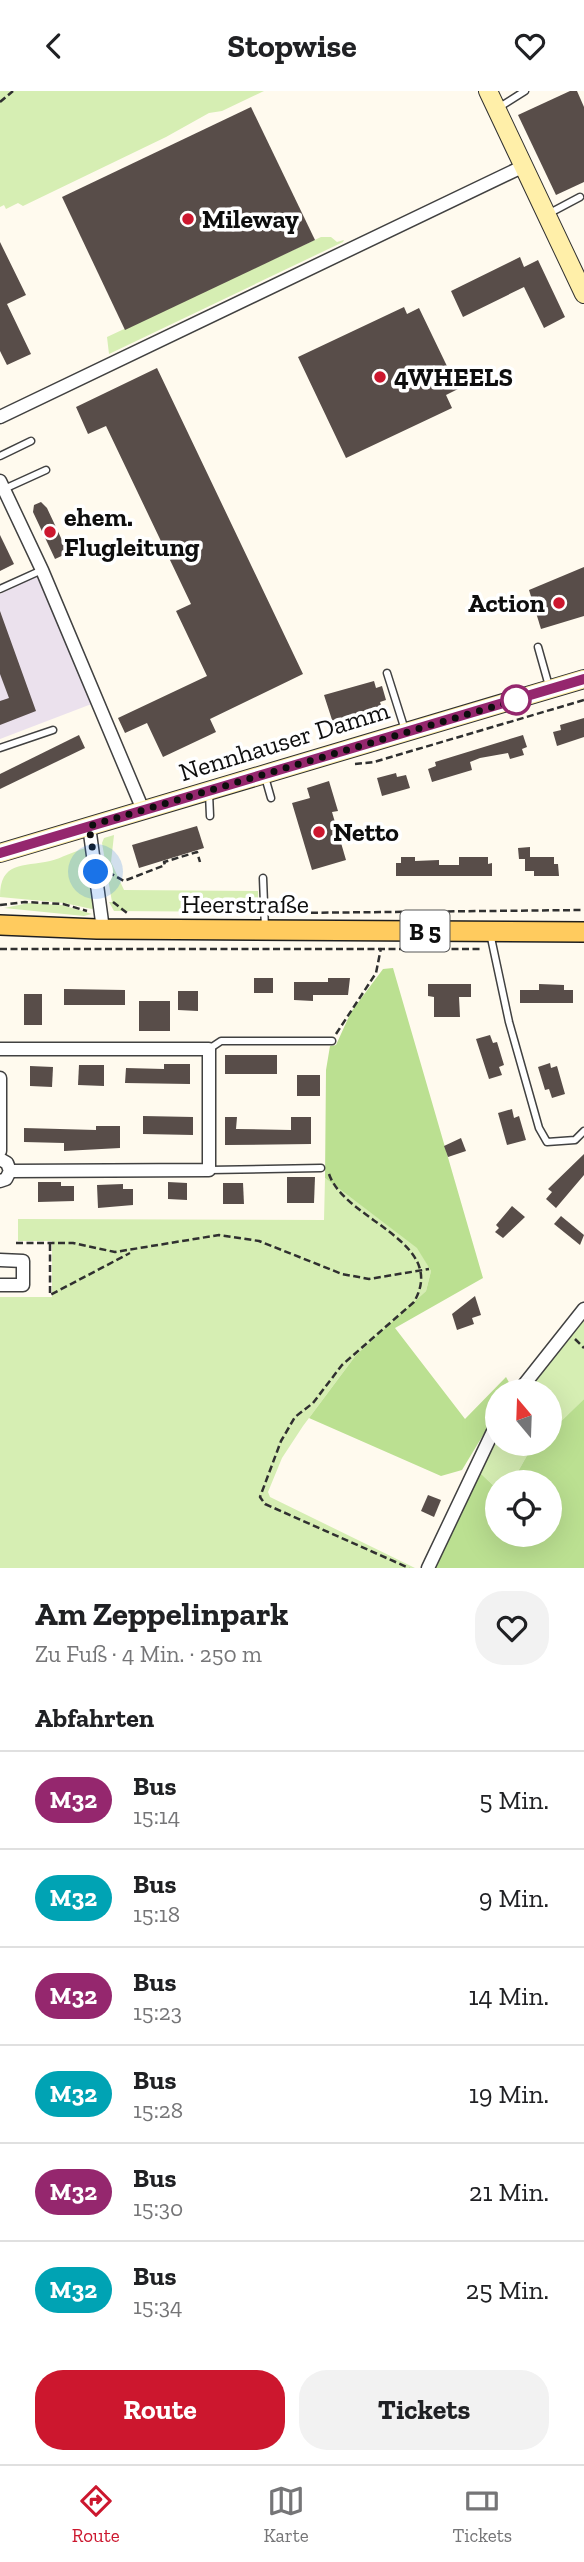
<!DOCTYPE html>
<html lang="de">
<head>
<meta charset="utf-8">
<style>
	body { margin:0; font-family:"Zilla Slab",serif; background:#f2f2f2; color:#202124; height:100vh; display:flex; flex-direction:column; font-size:26px; white-space:nowrap }
	* { box-sizing:border-box; margin:0 }
	p { font-size:23px; color:#757577 }
	.icon { flex:none; width:38px; height:38px; fill:none; stroke:currentColor; stroke-width:2; stroke-linecap:round; stroke-linejoin:round }
	.map { position:relative; height:1477px; overflow:hidden }
	.details { display:flex; flex-direction:column; background:#fff; flex:1 }
	.details>* { flex:none }
	.badge { padding:0 14px; border-radius:23px; font-size:24px; line-height:46px }
	.needle { width:46px; rotate:341deg }
	.buttons { position:absolute; left:485px; top:1288px; display:grid; gap:14px }
	.buttons a { display:grid; place-items:center; width:77px; height:77px; border-radius:50%; background:#fff; box-shadow:0 7px 28px #0002; font-size:35px }
	.you { position:absolute; width:35px; height:35px; margin:-18px; border:5px solid #fff; border-radius:50%; background:#1a73e8; box-shadow:0 0 0 10px #1a73e833 }
	.map>.badge { position:absolute; translate:-50% -50%; box-shadow:0 0 0 4px #fff }
	h2 { padding:0 35px; font-size:26px; line-height:63px }
	.round { display:grid; place-items:center; flex:none; width:74px; height:74px; border-radius:28px; background:#f2f2f2 }
	.summary { display:flex; align-items:center; justify-content:space-between; height:119px; padding:0 35px }
	h1 { font-size:33px; font-weight:700; line-height:52px }
	.button { display:flex; gap:14px; margin-top:auto; padding:14px 35px }
	.button a { flex:1; height:80px; border-radius:28px; background:#cc172e; color:#fff; font-size:28px; font-weight:700; line-height:80px; text-align:center }
	.button a+a { background:#f2f2f2; color:#202124 }
	ul { padding:0; list-style:none }
	li { display:flex; align-items:center; gap:21px; height:98px; padding:0 35px; border-top:2px solid #e0e0e0 }
	li div { flex:1 }
	li b { display:block; font-size:26px }
	li em { font-style:normal }
	li .badge { min-width:77px; font-weight:700; text-align:center }
	header { display:flex; justify-content:space-between; align-items:center; height:91px; padding:0 35px; background:#fff; font-size:32px; font-weight:700 }
	.tab-bar { display:flex; justify-content:space-around; align-items:center; height:98px; border-top:2px solid #e0e0e0; background:#fff; font-size:19px; color:#757577 }
	.tab-bar a { display:grid; justify-items:center; gap:4px }
	.tab-bar .active { color:#cc172e }
	.map>svg:first-child { display:block }
	.industrial { fill:#ebe1ed }
	.green { fill:#d6eeb3 }
	.forest { fill:#bbe091 }
	.building { fill:#584d49 }
	.lines { fill:none; stroke-linecap:round; stroke-linejoin:round }
	.service-casing { stroke:#414141; stroke-width:9 }
	.minor-casing { stroke:#414141; stroke-width:15 }
	.secondary-casing { stroke:#303030; stroke-width:20 }
	.primary-casing { stroke:#1f1f1f; stroke-width:22 }
	.path { stroke:#303030; stroke-width:2.5; stroke-dasharray:7 3.5; stroke-linecap:butt }
	.service { stroke:#fff; stroke-width:6 }
	.minor { stroke:#fff; stroke-width:12 }
	.secondary { stroke:#ffefa9; stroke-width:18 }
	.primary { stroke:#ffcb5e; stroke-width:19 }
	.line-casing { stroke:#fff; stroke-width:16 }
	.line { stroke:#95276e; stroke-width:10 }
	.walk { stroke:#0e0e0e; stroke-width:7; stroke-dasharray:0 12.6 }
	.poi-dot { fill:#cc172e; stroke:#fff; stroke-width:2.5 }
	.stop-dot { fill:#fff; stroke:#95276e; stroke-width:3.5 }
	.labels { text-anchor:middle; dominant-baseline:central; stroke-width:7; stroke-linejoin:round; paint-order:stroke }
	.shield { fill:#fff; stroke:#565656; stroke-width:2 }
	.shield-label { font-size:24px; font-weight:bold; fill:#0e0e0e }
	.poi-label { font-size:26px; font-weight:bold; fill:#0e0e0e; stroke:#fff; text-anchor:start }
	.street-label { font-size:26px; fill:#0e0e0e; stroke:#fff }
</style>
</head>
<body>
<header><svg class="icon" aria-label="back" viewBox="0 0 24 24"><path d="M15 5l-7 7 7 7"/></svg>Stopwise<svg class="icon" aria-label="heart" viewBox="0 0 24 24"><path d="M12 20l-8-8c-3-5 5-10 8-4 3-6 11-1 8 4z"/></svg></header>
<div class="map">
<svg width="584" height="1477" viewBox="0 0 584 1477">
	<rect width="100%" height="100%" fill="#fffaee"/>
	<path class="industrial" d="M43 482 102 609 0 648V503Z"/>
	<g class="green">
		<path d="M0 0H264L222 20 209 22 166 46 23 115 18 112 6 118 4 114 0 116Z"/>
		<path d="M321 146H331L337 151 344 149 343 151 109 263 107 246Z"/>
		<path d="M114 744 111 771 124 799 258 800V821L114 820 109 811H112L102 752 104 747Z"/>
		<path d="M86 757 96 816 92 818 64 812 0 806C0 770 23 776 50 770 62 767 74 760 86 757Z"/>
		<path d="M29 812 62 814 92 823 84 825 4 817Z"/>
		<path d="M325 1087 418 1157 431 1180 426 1200 356 1264 303 1335 282 1367 268 1401 270 1406 415 1477H0V1206H52V1150H18V1128L324 1129Z"/>
		<path d="M584 1226V1308L550 1341V1300H525L568 1250Z"/>
		<path d="M497 1338V1353H538L529 1361 512 1391H497V1398L477 1379Z"/>
	</g>
	<g class="forest">
		<path d="M393 877 483 1187 395 1237 465 1328 506 1286 511 1295 507 1300H497L492 1313 497 1321 462 1379 441 1385 309 1327 356 1264 426 1200 431 1180 417 1157 325 1087 326 979 330 955 336 954 351 921 383 878Z"/>
		<path d="M584 1308V1477H435L477 1379 497 1398V1444H550V1391H512L529 1361 538 1353H550V1341Z"/>
	</g>
	<g class="building">
		<path d="M570 0H577L584 16V91L556 104 518 24Z"/>
		<path d="M251 16 315 149 125 239 62 106Z"/>
		<path d="M0 151 26 204 7 213 31 263 7 274 0 260Z"/>
		<path d="M520 166 524 176 538 169 565 226 544 237 524 196 463 226 451 200Z"/>
		<path d="M404 216 407 223 419 217 458 298 446 304 452 317 346 367 298 266Z"/>
		<path d="M157 277 303 583 210 628 216 641 163 666 147 632 125 642 118 627 207 585 176 520 191 513 106 335 88 343 76 316Z"/>
		<path d="M41 411 47 417 68 462 55 468 33 421 34 414Z"/>
		<path d="M0 444 14 473 0 480Z"/>
		<path d="M584 476V525L541 538 529 499Z"/>
		<path d="M0 520 36 620 0 634V610L9 607 0 583Z"/>
		<path d="M374 590 376 597 382 595 386 609 380 611 382 617 333 632 324 604Z"/>
		<path d="M584 627V646L557 655 553 641 561 639 560 634Z"/>
		<path d="M79 644 85 657 0 698V683Z"/>
		<path d="M523 644 527 656 522 658 524 664 510 668 508 662 480 667 470 671 472 679 432 691 428 678 436 675 435 671Z"/>
		<path d="M396 682 397 686 406 684 410 697 382 705 377 687Z"/>
		<path d="M329 690 338 720 332 721 346 769 312 779 292 712 310 707 307 697Z"/>
		<path d="M197 735 204 757 139 777 132 754Z"/>
		<path d="M530 756V766H554V773H558L559 785H534V780H525V768H519L518 757Z"/>
		<path d="M401 766H415V770L439 769V774H459V766H488V773L492 772V785H396V772H401Z"/>
		<rect x="254" y="887" width="19" height="15"/>
		<path d="M328 887H350L348 904H313V910L294 909V891H328Z"/>
		<path d="M428 893H471V906H459L460 926H434V906L428 905Z"/>
		<path d="M539 893 564 894V899H573V912H520V899H539Z"/>
		<path d="M64 898 125 899V914H64Z"/>
		<path d="M178 900H198V920L178 919Z"/>
		<rect x="24" y="903" width="18" height="31"/>
		<rect x="139" y="910" width="31" height="30"/>
		<path d="M490 944 493 952 497 951 504 974 499 976 502 984 489 988 476 948Z"/>
		<rect x="225" y="964" width="52" height="19"/>
		<path d="M550 972 551 977 557 975 565 1003 552 1007 549 998 545 999 538 976Z"/>
		<path d="M164 973H190V993L125 992 126 977 164 978Z"/>
		<path d="M79 974H104V995L78 994Z"/>
		<path d="M30 975 53 976 52 996 30 995Z"/>
		<rect x="297" y="984" width="23" height="21"/>
		<path d="M512 1018 514 1027 519 1025 526 1049 507 1054 498 1022Z"/>
		<path d="M143 1025 193 1026V1044L143 1043Z"/>
		<path d="M225 1026H237L236 1038 291 1039V1026H311V1053L225 1054Z"/>
		<path d="M96 1035H120V1057L64 1060V1052L24 1051V1037L96 1039Z"/>
		<path d="M461 1047 466 1060 448 1066 444 1055Z"/>
		<path d="M584 1063V1084L556 1117 546 1108 552 1101 548 1098Z"/>
		<path d="M287 1086H315L314 1112H287Z"/>
		<path d="M38 1091H61V1095H74V1110L38 1111Z"/>
		<path d="M168 1091 187 1092V1109L168 1108Z"/>
		<path d="M223 1092H243L244 1113H223Z"/>
		<path d="M123 1093V1098H133V1114L98 1117 97 1094Z"/>
		<path d="M512 1115 525 1126 503 1147 495 1141 499 1137 496 1134Z"/>
		<path d="M561 1125 584 1144 580 1154 554 1133Z"/>
		<path d="M475 1205 481 1224 472 1227 474 1233 457 1239 452 1223Z"/>
		<path d="M428 1404 441 1409 434 1426 421 1420Z"/>
	</g>
	<g class="lines">
		<g class="service-casing">
			<g id="service">
				<path d="M498 17 525 0"/>
				<path d="M548 123 580 106"/>
				<path d="M0 365 31 350"/>
				<path d="M2 399 46 379"/>
				<path d="M0 498 42 479"/>
				<path d="M538 556 549 595"/>
				<path d="M387 582 405 639"/>
				<path d="M0 657 53 639"/>
				<path d="M265 686 271 707"/>
				<path d="M209 702 210 725"/>
				<path d="M263 787 265 838"/>
				<path d="M490 842 509 931 539 1037 547 1051 575 1049 584 1040"/>
				<path d="M209 958 221 950H332"/>
				<path d="M209 1079 321 1077"/>
			</g>
		</g>
		<g class="minor-casing">
			<g id="minor">
				<path d="M0 326 524 75"/>
				<path d="M0 390 42 479 143 719"/>
				<path d="M89 735 103 838"/>
				<path d="M0 958H209V1079L10 1080"/>
				<path d="M0 987V1060"/>
				<path d="M0 1068 7 1072 10 1080 6 1088 0 1090"/>
				<path d="M0 1169 23 1170V1194H0"/>
				<path d="M519 1300 584 1218"/>
				<path d="M428 1477 497 1332"/>
			</g>
		</g>
		<g class="secondary-casing">
			<g id="secondary">
				<path d="M488 0 584 203"/>
				<path d="M0 762 584 588"/>
			</g>
		</g>
		<g class="primary-casing">
			<path id="primary" d="M0 834 97 838 584 841"/>
		</g>
		<g class="path">
			<path d="M0 11 13 0"/>
			<path d="M355 673 374 671 584 609"/>
			<path d="M108 781 124 790 165 774 164 771 197 761 200 771"/>
			<path d="M113 811 127 822"/>
			<path d="M0 814 25 811 63 813 87 820"/>
			<path d="M290 822 584 819"/>
			<path d="M0 858H483"/>
			<path d="M336 943 376 882 381 857"/>
			<path d="M329 1083C345 1130 449 1150 414 1211L342 1274 313 1312 295 1326 281 1350 260 1406 265 1413 409 1477"/>
			<path d="M16 1152H73L115 1161 219 1144 259 1150 342 1183 369 1188 429 1178"/>
			<path d="M50 1153V1204L130 1162"/>
			<path d="M575 1248 584 1257"/>
		</g>
		<use href="#service" class="service"/>
		<use href="#minor" class="minor"/>
		<use href="#secondary" class="secondary"/>
		<use href="#primary" class="primary"/>
	</g>
	<g class="lines">
		<g class="line-casing">
			<path id="line" d="M0 762 584 588"/>
		</g>
		<use href="#line" class="line"/>
		<path class="walk" d="M96 781 89 735 516 609"/>
	</g>
	<g class="poi-dot">
		<circle cx="188" cy="128" r="7"/>
		<circle cx="380" cy="286" r="7"/>
		<circle cx="50" cy="441" r="7"/>
		<circle cx="559" cy="512" r="7"/>
		<circle cx="319" cy="741" r="7"/>
	</g>
	<circle class="stop-dot" cx="516" cy="609" r="14"/>
	<g class="labels">
		<rect class="shield" x="400.5" y="819.5" width="49" height="41" rx="5"/>
		<g class="shield-label">
			<text x="425" y="840">B 5</text>
		</g>
		<g class="poi-label">
			<text x="202" y="128">Mileway</text>
			<text x="394" y="286">4WHEELS</text>
			<text x="64" y="426">ehem.<tspan x="64" dy="30">Flugleitung</tspan></text>
			<text x="545" y="512" text-anchor="end">Action</text>
			<text x="333" y="741">Netto</text>
		</g>
		<g class="street-label">
			<text transform="translate(284 650) rotate(-17)">Nennhauser Damm</text>
			<text x="245" y="813">Heerstraße</text>
		</g>
	</g>
</svg>
<div class="buttons">
<a><svg class="needle" viewBox="-14 -14 28 28"><path d="M0-13l5 13h-10z" fill="#e53935"/><path d="M0 13l5-13h-10z" fill="#757577"/></svg></a>
<a><svg class="icon" aria-label="locate" viewBox="0 0 24 24"><circle cx="12" cy="12" r="6"/><path d="M12 2v4M12 18v4M2 12h4M18 12h4"/></svg></a>
</div>
<div class="you" style="left:96px;top:781px"></div>
</div>
<section class="details">
<div class="summary"><div><h1>Am Zeppelinpark</h1><p>Zu Fuß · 4 Min. · 250 m</p></div><a class="round"><svg class="icon" aria-label="heart" viewBox="0 0 24 24"><path d="M12 20l-8-8c-3-5 5-10 8-4 3-6 11-1 8 4z"/></svg></a></div>
<h2>Abfahrten</h2>
<ul>
<li><span class="badge" style="background:#95276e;color:#fff">M32</span><div><b>Bus</b><p>15:14</p></div><em>5 Min.</em></li>
<li><span class="badge" style="background:#00a3b4;color:#fff">M32</span><div><b>Bus</b><p>15:18</p></div><em>9 Min.</em></li>
<li><span class="badge" style="background:#95276e;color:#fff">M32</span><div><b>Bus</b><p>15:23</p></div><em>14 Min.</em></li>
<li><span class="badge" style="background:#00a3b4;color:#fff">M32</span><div><b>Bus</b><p>15:28</p></div><em>19 Min.</em></li>
<li><span class="badge" style="background:#95276e;color:#fff">M32</span><div><b>Bus</b><p>15:30</p></div><em>21 Min.</em></li>
<li><span class="badge" style="background:#00a3b4;color:#fff">M32</span><div><b>Bus</b><p>15:34</p></div><em>25 Min.</em></li>
</ul>
<div class="button"><a>Route</a><a>Tickets</a></div>
</section>
<nav class="tab-bar">
<a class="active"><svg class="icon" aria-label="directions" viewBox="0 0 24 24"><path d="M12 3l9 9-9 9-9-9zM9 14v-3h6M13 9l2 2-2 2"/></svg>Route</a>
<a><svg class="icon" aria-label="map" viewBox="0 0 24 24"><path d="M3 6l6-2 6 2 6-2v14l-6 2-6-2-6 2zM9 4v14M15 6v14"/></svg>Karte</a>
<a><svg class="icon" aria-label="tickets" viewBox="0 0 24 24"><path d="M3 7h18v10H3zM15 7v10"/></svg>Tickets</a>
</nav>
</body>
</html>
